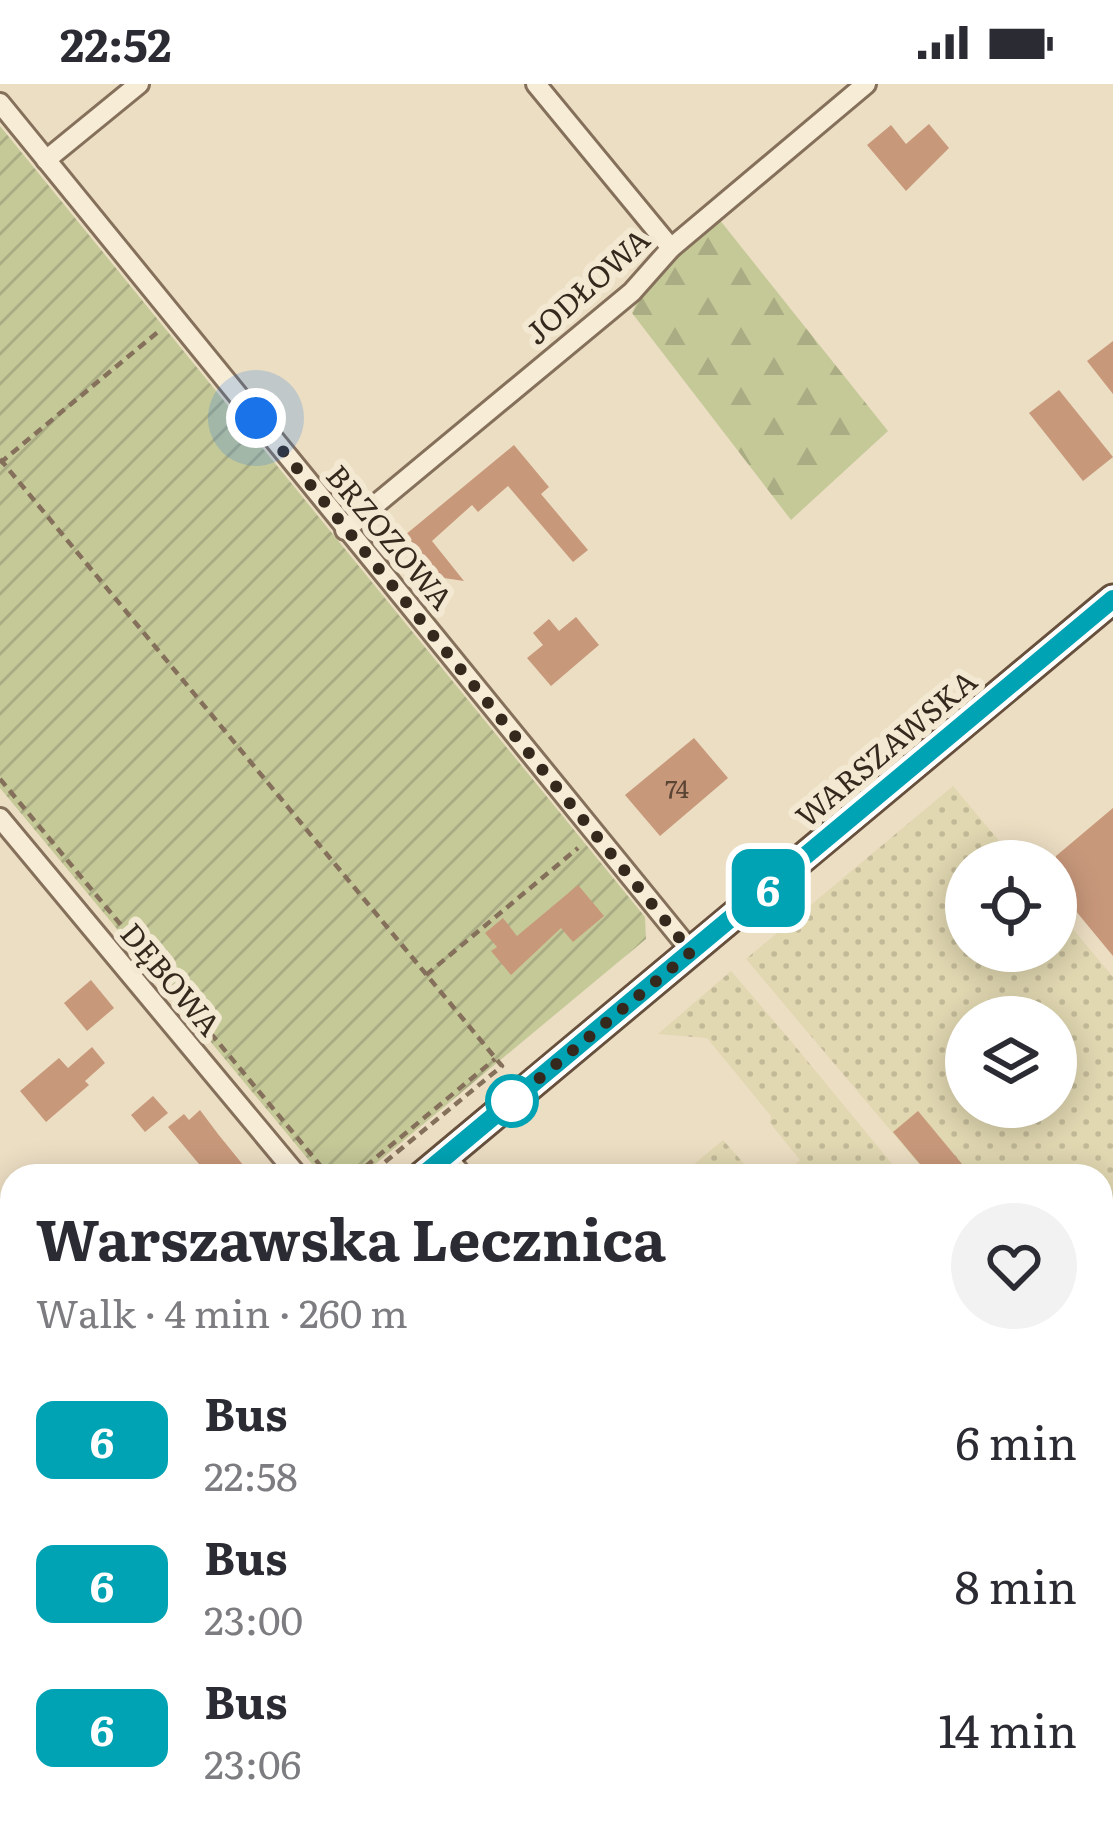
<!DOCTYPE html>
<html lang="en">
<head>
<meta charset="utf-8">
<style>
	body { margin:0; font-family:Literata,serif; background:#f2f2f3; color:#2b2b33; height:100vh; display:flex; flex-direction:column; font-size:45px; white-space:nowrap }
	* { box-sizing:border-box; margin:0 }
	p { font-size:39px; color:#7c7c81 }
	.icon { flex:none; width:66px; height:66px; fill:none; stroke:currentColor; stroke-width:2; stroke-linecap:round; stroke-linejoin:round }
	.map { position:relative; flex:1; overflow:hidden }
	.sheet { position:absolute; left:0px; top:1080px; width:1113px; height:663px; display:flex; flex-direction:column; background:#fff; border-radius:36px 36px 0 0; box-shadow:0 6px 30px #0003 }
	.sheet>* { flex:none }
	.badge { padding:0 24px; border-radius:18px; font-size:42px; line-height:78px }
	.buttons { position:absolute; left:945px; top:756px; display:grid; gap:24px }
	.buttons a { display:grid; place-items:center; width:132px; height:132px; border-radius:50%; background:#fff; box-shadow:0 6px 30px #0003; font-size:60px }
	.you { position:absolute; width:60px; height:60px; margin:-30px; border:9px solid #fff; border-radius:50%; background:#1a73e8; box-shadow:0 0 0 18px #1a73e833 }
	.map>.badge { position:absolute; translate:-50% -50%; box-shadow:0 0 0 6px #fff }
	.round { display:grid; place-items:center; flex:none; width:126px; height:126px; border-radius:63px; background:#f2f2f3 }
	.head { display:flex; align-items:center; justify-content:space-between; height:204px; padding:0 36px }
	h1 { font-size:57px; font-weight:700; line-height:90px }
	ul { padding:0; list-style:none }
	li { display:flex; align-items:center; gap:36px; height:144px; padding:0 36px }
	li div { flex:1 }
	li b { display:block; font-size:45px }
	li em { font-style:normal }
	li .badge { min-width:132px; font-weight:700; text-align:center }
	.status { display:flex; justify-content:space-between; align-items:center; height:84px; padding:0 60px; background:#fff; direction:ltr }
	.status svg { height:33px; fill:currentColor }
	.map>svg:first-child { display:block }
	.farmland { fill:url(#farmland-dots); fill-rule:evenodd }
	.grass { fill:url(#grass-dots) }
	.forest { fill:url(#forest-firs) }
	.garden { fill:url(#garden-furrows) }
	.building { fill:#c8987b }
	.lines { fill:none; stroke-linecap:round; stroke-linejoin:round }
	.street-casing { stroke:#85705b; stroke-width:24 }
	.secondary-casing { stroke:#67513e; stroke-width:33 }
	.path { stroke:#85705b; stroke-width:4.5; stroke-dasharray:9 6; stroke-linecap:butt }
	.street { stroke:#f7ecd6; stroke-width:18 }
	.secondary { stroke:#f7ecd6; stroke-width:27 }
	.line-casing { stroke:#fff; stroke-width:27 }
	.line { stroke:#00a3b4; stroke-width:18 }
	.walk { stroke:#35291e; stroke-width:12; stroke-dasharray:0 21.6 }
	.stop-dot { fill:#fff; stroke:#00a3b4; stroke-width:6 }
	.labels { text-anchor:middle; dominant-baseline:central; stroke-width:12; stroke-linejoin:round; paint-order:stroke }
	.number-label { font-size:24px; fill:#5a4535 }
	.street-label { font-size:30px; fill:#35291e; stroke:#f3e9d2 }
</style>
</head>
<body>
<div class="status"><b>22:52</b><svg viewBox="0 0 49 12"><path d="M0 12V9h3v3zM5 12V6h3v6zM10 12V3h3v9zM15 12V0h3v12zM26 1h20v11H26zM47 4h2v5h-2z"/></svg></div>
<div class="map">
<svg width="1113" height="1741" viewBox="0 0 1113 1741">
	<defs>
		<pattern id="farmland-dots" width="8" height="8" patternUnits="userSpaceOnUse" patternTransform="scale(3)"><rect width="8" height="8" fill="#e1d7b1"/><path d="M2 2h.1M6 6h.1" fill="none" stroke="#c2b998" stroke-width="1.8" stroke-linecap="round"/></pattern>
		<pattern id="grass-dots" width="8" height="8" patternUnits="userSpaceOnUse" patternTransform="scale(3)"><rect width="8" height="8" fill="#c5c998"/><path d="M2 2h.1M6 6h.1" fill="none" stroke="#aaad83" stroke-width="1.8" stroke-linecap="round"/></pattern>
		<pattern id="forest-firs" width="22" height="20" patternUnits="userSpaceOnUse" patternTransform="scale(3)"><rect width="22" height="20" fill="#c5c998"/><path d="M5 1l3.5 6h-7zM16 11l3.5 6h-7z" fill="#aaad83"/></pattern>
		<pattern id="garden-furrows" width="10" height="10" patternUnits="userSpaceOnUse" patternTransform="scale(3)"><rect width="10" height="10" fill="#c5c998"/><path d="M-1 1l2-2M0 10L10 0M9 11l2-2" fill="none" stroke="#aaad83"/></pattern>
	</defs>
	<rect width="100%" height="100%" fill="#ecdec3"/>
	<g class="farmland">
		<path d="M953 702 1016 777H966V867H1056V825L1113 893V1643L1101 1628V1092H929L746 875ZM966 933H1056V1023H966Z"/>
		<path d="M731 887 790 956 902 1092H782L800 1076 770 1039 771 1032 707 954 658 950Z"/>
		<path d="M723 1056 755 1092H680Z"/>
		<path d="M0 1622 12 1626V1727L0 1712Z"/>
		<path d="M15 1731H292L300 1741H24Z"/>
	</g>
	<path class="grass" d="M1101 1628 1113 1643V1741H863L875 1731H960L964 1735 969 1731H1101Z"/>
	<path class="forest" d="M719 135 888 347 791 436 632 229 652 185Z"/>
	<g class="garden">
		<path d="M0 42 645 833 646 855 361 1092H322L0 704Z"/>
		<path d="M476 1731H585L573 1741H484Z"/>
	</g>
	<g class="building">
		<path d="M929 40 949 64 906 107 867 61 891 41 906 60Z"/>
		<path d="M1113 257V310L1087 277Z"/>
		<path d="M1059 306 1113 373 1083 397 1029 329Z"/>
		<path d="M514 361 549 403 541 410 588 466 573 478 508 402 478 428 472 421 432 457 464 497 444 494 435 501 399 456Z"/>
		<path d="M576 533 599 561 551 602 527 574 543 561 533 549 549 535 559 547Z"/>
		<path d="M694 654 728 694 660 752 625 711Z"/>
		<path d="M1113 724V872L1056 803V772Z"/>
		<path d="M578 801 604 832 573 858 561 844 511 891 491 867 497 863 485 849 503 834 517 852Z"/>
		<path d="M91 896 114 924 87 947 64 919Z"/>
		<path d="M92 963 105 979 85 997 89 1001 46 1038 20 1007 59 974 68 984Z"/>
		<path d="M153 1012 168 1029 145 1048 131 1031Z"/>
		<path d="M200 1026 218 1050 252 1092H209L168 1043 184 1030 189 1036Z"/>
		<path d="M918 1027 962 1080 948 1092H930L893 1048Z"/>
	</g>
	<g class="lines">
		<g class="street-casing">
			<g id="street">
				<path d="M536 0 671 164"/>
				<path d="M0 19 691 867"/>
				<path d="M46 76 139 0"/>
				<path d="M345 446 632 208 671 164 866 0"/>
				<path d="M0 734 298 1092"/>
				<path d="M446 1072 463 1092"/>
				<path d="M0 1220 12 1234"/>
				<path d="M460 1731 469 1741"/>
			</g>
		</g>
		<g class="secondary-casing">
			<g id="secondary">
				<path d="M422 1092 1113 515"/>
				<path d="M0 1444 12 1434"/>
			</g>
		</g>
		<g class="path">
			<path d="M0 375 502 982 368 1092"/>
			<path d="M0 379 159 247"/>
			<path d="M0 695 329 1092"/>
			<path d="M426 891 578 764"/>
			<path d="M354 1092 495 975"/>
			<path d="M0 1394 12 1384"/>
			<path d="M0 1488 12 1478"/>
			<path d="M415 1731 423 1741"/>
			<path d="M849 1731 857 1741"/>
			<path d="M393 1739 402 1731"/>
			<path d="M782 1741 793 1732 800 1741"/>
		</g>
		<use href="#street" class="street"/>
		<use href="#secondary" class="secondary"/>
	</g>
	<g class="lines">
		<g class="line-casing">
			<path id="line" d="M422 1092 1113 515"/>
		</g>
		<use href="#line" class="line"/>
		<path class="walk" d="M256 334 691 868 512 1017"/>
	</g>
	<circle class="stop-dot" cx="512" cy="1017" r="24"/>
	<g class="labels">
		<g class="number-label">
			<text x="677" y="703">74</text>
		</g>
		<g class="street-label">
			<text transform="translate(586 201) rotate(-42)">JODŁOWA</text>
			<text transform="translate(391 452) rotate(50)">BRZOZOWA</text>
			<text transform="translate(885 663) rotate(-40)">WARSZAWSKA</text>
			<text transform="translate(172 894) rotate(50)">DĘBOWA</text>
		</g>
	</g>
</svg>
<div class="buttons">
<a><svg class="icon" aria-label="locate" viewBox="0 0 24 24"><circle cx="12" cy="12" r="6"/><path d="M12 2v4M12 18v4M2 12h4M18 12h4"/></svg></a>
<a><svg class="icon" aria-label="layers" viewBox="0 0 24 24"><path d="M12 4l9 5-9 5-9-5zM3 14l9 5 9-5"/></svg></a>
</div>
<div class="you" style="left:256px;top:334px"></div>
<b class="badge" style="left:768px;top:804px;background:#00a3b4;color:#fff">6</b>
<section class="sheet">
<div class="head"><div><h1>Warszawska Lecznica</h1><p>Walk · 4 min · 260 m</p></div><a class="round"><svg class="icon" aria-label="heart" viewBox="0 0 24 24"><path d="M12 20l-8-8c-3-5 5-10 8-4 3-6 11-1 8 4z"/></svg></a></div>
<ul>
<li><span class="badge" style="background:#00a3b4;color:#fff">6</span><div><b>Bus</b><p>22:58</p></div><em>6 min</em></li>
<li><span class="badge" style="background:#00a3b4;color:#fff">6</span><div><b>Bus</b><p>23:00</p></div><em>8 min</em></li>
<li><span class="badge" style="background:#00a3b4;color:#fff">6</span><div><b>Bus</b><p>23:06</p></div><em>14 min</em></li>
</ul>
</section>
</div>
</body>
</html>
